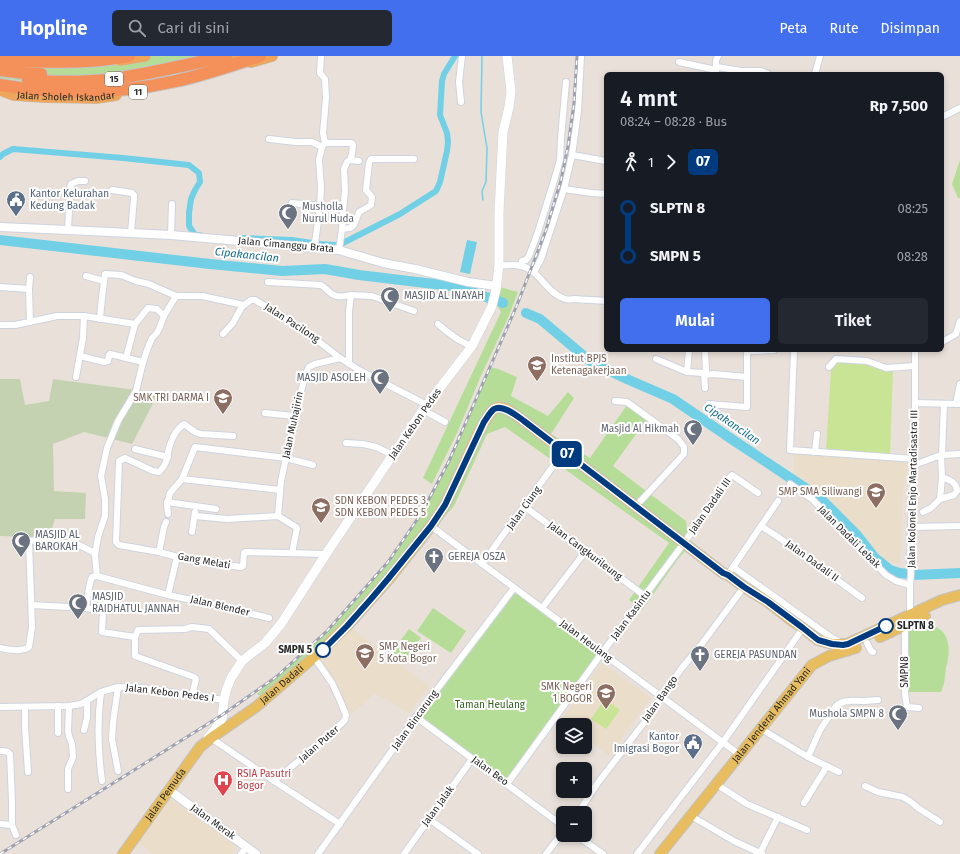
<!DOCTYPE html>
<html lang="id">
<head>
<meta charset="utf-8">
<style>
	body { margin:0; font-family:"Fira Sans",sans-serif; background:#242831; color:#f1f3f6; height:100vh; display:flex; flex-direction:column; font-size:15px; white-space:nowrap }
	* { box-sizing:border-box; margin:0 }
	p { font-size:13px; color:#9ea1a6 }
	.icon { flex:none; width:22px; height:22px; fill:none; stroke:currentColor; stroke-width:2; stroke-linecap:round; stroke-linejoin:round }
	.map { position:relative; flex:1; overflow:hidden }
	.details { position:absolute; left:604px; top:16px; width:340px; height:280px; display:flex; flex-direction:column; background:#171b24; border-radius:6px; box-shadow:0 2px 6px #0003 }
	.details>* { flex:none }
	.badge { padding:0 8px; border-radius:6px; font-size:14px; line-height:26px }
	.fabs { position:absolute; left:556px; top:662px; display:grid; gap:8px }
	.fabs a { display:grid; place-items:center; width:36px; height:36px; border-radius:6px; background:#171b24; box-shadow:0 2px 6px #0003; font-size:20px }
	.map>.badge { position:absolute; translate:-50% -50%; box-shadow:0 0 0 2px #fff }
	.legs { display:flex; align-items:center; gap:6px; height:44px; padding:0 16px; font-size:13px }
	.legs p { margin-inline-start:auto }
	.summary { display:flex; align-items:center; justify-content:space-between; height:68px; padding:0 16px }
	h1 { font-size:22px; font-weight:600; line-height:30px }
	.primary-button { display:flex; gap:8px; margin-top:auto; padding:8px 16px }
	.primary-button a { flex:1; height:46px; border-radius:6px; background:#416fee; color:#fff; font-size:16px; font-weight:600; line-height:46px; text-align:center }
	.primary-button a+a { background:#242831; color:#f1f3f6 }
	ul { padding:0 16px; list-style:none }
	li { display:flex; align-items:center; gap:14px; height:48px; font-size:15px }
	li i { display:grid; place-items:center; width:6px; height:100%; margin:0 5px; background:currentColor }
	li i::after { content:''; width:10px; height:10px; margin:-5px; border:3px solid; border-radius:50%; background:#171b24 }
	li p { margin-inline-start:auto }
	li:first-child i { background:linear-gradient(#0000 50%,currentColor 0) }
	li:last-child i { background:linear-gradient(currentColor 50%,#0000 0) }
	header { display:flex; align-items:center; gap:24px; box-sizing:border-box; height:56px; padding:0 20px; background:#416fee; color:#fff }
	header strong { font-size:19px }
	nav { display:flex; gap:22px; margin-inline-start:auto; font-size:14px }
	.search { width:280px; height:36px; background:#242831; display:flex; align-items:center; gap:10px; box-sizing:border-box; padding:0 14px; border-radius:6px; color:#9ea1a6; font-size:15px }
	.map>svg:first-child { display:block }
	.education { fill:#eaddc9 }
	.green { fill:#b5dd98 }
	.cemetery { fill:#c4d2b1 }
	.pitch { fill:#c8e494 }
	.water { fill:#71d0e6 }
	.lines { fill:none; stroke-linecap:round; stroke-linejoin:round }
	.stream { stroke:#71d0e6; stroke-width:1.5 }
	.canal { stroke:#71d0e6; stroke-width:6 }
	.river { stroke:#71d0e6; stroke-width:10 }
	.minor-casing { stroke:#ced3df; stroke-width:8 }
	.tertiary-casing { stroke:#ced3df; stroke-width:10 }
	.secondary-casing { stroke:#ced3df; stroke-width:10 }
	.primary-casing { stroke:#c3c3c3; stroke-width:12 }
	.trunk-casing { stroke:#c3c3c3; stroke-width:12 }
	.motorway-casing { stroke:#c3c3c3; stroke-width:14 }
	.minor { stroke:#fff; stroke-width:6 }
	.tertiary { stroke:#fff; stroke-width:8 }
	.secondary { stroke:#fff; stroke-width:9 }
	.primary { stroke:#e7bd60; stroke-width:10 }
	.trunk { stroke:#eea65c; stroke-width:11 }
	.motorway { stroke:#f49059; stroke-width:12 }
	.rail-casing { stroke:#9da1b0; stroke-width:3 }
	.rail { stroke:#fff; stroke-width:1.5; stroke-dasharray:4.5; stroke-linecap:butt }
	.line-1-casing { stroke:#fff; stroke-width:9 }
	.line-1 { stroke:#003b80; stroke-width:6 }
	.stop-1-dot { fill:#fff; stroke:#003b80; stroke-width:2 }
	.labels { text-anchor:middle; dominant-baseline:central; stroke-width:4; stroke-linejoin:round; paint-order:stroke }
	.shield { fill:#fff; stroke:#686868; stroke-width:1 }
	.shield-label { font-size:9px; font-weight:bold; fill:#272727 }
	.street-label { font-size:10px; fill:#272727; stroke:#fff }
	.service-label { font-size:10px; fill:#4e5e75; stroke:#fff; text-anchor:start }
	.worship-label { font-size:10px; fill:#5b616d; stroke:#fff; text-anchor:start }
	.education-label { font-size:10px; fill:#785e54; stroke:#fff; text-anchor:start }
	.stop-label { font-size:10px; font-weight:bold; fill:#272727; stroke:#fff; text-anchor:start }
	.park-label { font-size:10px; fill:#305e1d; stroke:#fff }
	.health-label { font-size:10px; fill:#be3a42; stroke:#fff; text-anchor:start }
	.water-label { font-size:11px; font-style:italic; fill:#156d8d; stroke:#fff }
</style>
</head>
<body>
<header>
<strong>Hopline</strong>
<div class="search"><svg class="icon" aria-label="search" viewBox="0 0 24 24"><circle cx="10" cy="10" r="6"/><path d="M15 15l6 6"/></svg>Cari di sini</div>
<nav><a>Peta</a><a>Rute</a><a>Disimpan</a></nav>
</header>
<div class="map">
<svg width="960" height="798" viewBox="0 0 960 798">
	<rect width="100%" height="100%" fill="#e9e1d9"/>
	<g class="education">
		<path d="M794 397 851 401V420L852 401 908 404 903 438 900 508 885 504 820 440 794 422Z"/>
		<path d="M348 568 354 574 429 630 409 657 380 640 374 638 345 664 339 642 314 601Z"/>
		<path d="M602 607 651 642 609 700 585 682V669H566L560 665Z"/>
		<path d="M171 743 237 790 232 798H153L138 787Z"/>
	</g>
	<g class="green">
		<path d="M144 0H226L134 20 24 25 0 22V6Z"/>
		<path d="M960 104V142H958L952 128Z"/>
		<path d="M496 230 518 236 508 262 480 322 457 377 432 428 423 422 501 256 494 244Z"/>
		<path d="M490 311 498 313 517 321 511 340 548 360 568 336 574 342 551 378 590 402 627 349 647 363 613 410 686 465 689 491 678 503 642 554 629 544 669 487 505 371 487 378 454 450 348 568 266 643 257 638 327 575 388 506 422 456 439 424 469 360Z"/>
		<path d="M514 532 605 599 507 728 416 661Z"/>
		<path d="M433 552 466 575 451 597 417 575Z"/>
		<path d="M928 568C933 570 938 571 942 575 948 581 950 593 948 602 948 605 947 608 946 611 945 619 945 628 941 636H907L906 614 902 589V578Z"/>
		<path d="M409 573 421 582 401 608 390 599Z"/>
	</g>
	<path class="cemetery" d="M0 323H20L25 349 49 345 53 323 136 334 157 340 132 388 84 376 53 388 54 435 86 437 85 463H55L49 482 0 480Z"/>
	<g class="pitch">
		<path d="M839 305 871 308 893 313 890 399 826 394 831 314 834 308Z"/>
		<path d="M605 643 620 654 606 673 591 663Z"/>
	</g>
	<path class="water" d="M467 184 477 186 470 218 460 216Z"/>
	<g class="lines">
		<path class="stream" d="M482 0 481 56 487 92 486 126 482 135 483 144"/>
		<g class="canal">
			<path d="M0 101 3 98 13 93 123 102 189 109 199 117 200 126 195 134 191 143 189 157V170L195 179H200"/>
			<path d="M241 182 292 184 312 187"/>
			<path d="M343 187 400 158 436 135 440 126 447 95 448 86 447 77 440 59 442 25 444 18 455 0"/>
			<path d="M318 188 336 189"/>
		</g>
		<g class="river">
			<path d="M0 184 210 208 282 215 325 213 359 219 459 231 489 242"/>
			<path d="M498 245 503 247"/>
			<path d="M526 257 540 263 591 306 629 324 673 343 733 384 819 441 857 479 875 502 890 514 900 517 909 518"/>
			<path d="M913 519 960 517"/>
		</g>
		<g class="minor-casing">
			<g id="minor">
				<path d="M679 6 716 14"/>
				<path d="M717 11 741 15H761L768 18"/>
				<path d="M716 14V4L718 0"/>
				<path d="M815 18 820 0"/>
				<path d="M461 46 459 26 462 0"/>
				<path d="M942 61 960 52"/>
				<path d="M269 83 296 86H312L322 91"/>
				<path d="M325 87H352L353 89 352 98 350 104 359 105"/>
				<path d="M572 99 606 105"/>
				<path d="M564 133 592 137 606 138"/>
				<path d="M112 134 132 137 134 139V142L131 177"/>
				<path d="M292 147 320 150"/>
				<path d="M342 173 343 154 345 135 344 113 347 106 350 104"/>
				<path d="M68 174 70 132 71 128 78 125H85"/>
				<path d="M171 179 172 148"/>
				<path d="M315 192V187L320 150 321 131 319 104 322 91 325 87 323 77 326 42 325 23 320 17 321 0"/>
				<path d="M339 194 342 173 350 172 354 169 359 156 368 151 371 149 372 141 366 134 369 107 371 103H414"/>
				<path d="M499 209C506 210 514 208 521 210 540 214 546 237 565 243 568 244 572 243 575 243 585 244 596 244 606 245"/>
				<path d="M521 210 522 205 526 204 529 200 538 176 553 128 560 104 561 82 566 26"/>
				<path d="M534 216 541 203 564 133 572 99 578 55 581 0"/>
				<path d="M86 220 104 225"/>
				<path d="M30 221 29 233 30 266"/>
				<path d="M268 226 321 229C326 232 329 237 334 239 339 242 346 240 351 239"/>
				<path d="M0 231 29 233"/>
				<path d="M164 260 159 273 156 278 152 282 147 294 142 310 136 335 118 365 107 392 101 420 105 443V460L98 481 95 499 97 520 168 539 220 550 269 562"/>
				<path d="M100 263C101 248 103 233 105 218L121 219 136 225 149 228 176 240"/>
				<path d="M438 268C449 278 459 286 472 290"/>
				<path d="M0 269H15L57 260H84L135 268 148 252 157 253 164 260 176 240H202L244 249 251 244H255L287 263 318 285 340 302 359 314 427 349"/>
				<path d="M223 278 233 267 240 254 244 249"/>
				<path d="M942 286 956 278 960 265"/>
				<path d="M794 294 790 394 915 403"/>
				<path d="M748 295 774 294"/>
				<path d="M80 300 104 306 108 305 109 299 110 298 143 306"/>
				<path d="M126 302 135 268"/>
				<path d="M656 303 687 316 704 317"/>
				<path d="M349 308V255L351 239 372 240 414 255"/>
				<path d="M829 311 836 303 867 305 886 312 915 310"/>
				<path d="M687 316 689 294"/>
				<path d="M705 319 713 318 747 321"/>
				<path d="M76 321 83 282 84 260"/>
				<path d="M705 332 704 317 706 314 705 294"/>
				<path d="M615 345 627 346 631 349 678 383 684 391V398L636 450"/>
				<path d="M915 347 960 348"/>
				<path d="M709 348 747 351V294"/>
				<path d="M956 348 960 328"/>
				<path d="M423 354 445 366"/>
				<path d="M265 357 294 360"/>
				<path d="M233 380 201 378 195 376 184 368C177 373 172 382 170 389 166 400 169 407 159 416L153 415 125 402 119 405 116 486 119 489 159 496 189 504 241 511 243 510 244 497 246 496 326 498"/>
				<path d="M346 387 363 388 376 391 393 399"/>
				<path d="M135 393 168 401"/>
				<path d="M815 396 817 378"/>
				<path d="M942 399 960 398"/>
				<path d="M914 409 941 399"/>
				<path d="M182 423 280 434"/>
				<path d="M790 428 812 443 886 519 896 525 910 529"/>
				<path d="M940 443 954 439 957 435C957 426 949 424 942 421"/>
				<path d="M167 446 216 453"/>
				<path d="M525 451 645 540"/>
				<path d="M923 456 931 452 940 443 942 421 941 399H942L944 348"/>
				<path d="M168 458 167 449 170 437 182 423 195 391 286 402 313 409"/>
				<path d="M195 460 227 463 278 460 296 471 297 472 292 497"/>
				<path d="M278 460 281 425 297 350 306 317 309 311 315 308 340 302"/>
				<path d="M431 470 740 699"/>
				<path d="M761 470 778 481 862 542"/>
				<path d="M911 471 960 470"/>
				<path d="M192 476 195 456"/>
				<path d="M27 485 41 484 79 489 93 496 95 499"/>
				<path d="M159 496 164 471 166 466"/>
				<path d="M482 508 564 395"/>
				<path d="M733 511 832 582 840 586"/>
				<path d="M731 514 778 445"/>
				<path d="M168 539 177 501"/>
				<path d="M32 549 86 552 103 555 102 576 135 581 138 574 185 573 192 571 209 573 242 605"/>
				<path d="M86 552C88 541 88 530 92 521L97 520"/>
				<path d="M542 552 585 496"/>
				<path d="M910 560V529L911 517 910 505 911 471 915 403V294"/>
				<path d="M905 568V638L907 651 919 652"/>
				<path d="M135 581V600L194 621 196 623 192 639"/>
				<path d="M867 587 871 595 873 596"/>
				<path d="M0 592C8 594 23 596 29 591L32 571 29 485"/>
				<path d="M101 636C97 666 98 695 102 725"/>
				<path d="M0 651 69 650 81 648 101 636 118 631 143 632 224 644"/>
				<path d="M25 651V671L28 716"/>
				<path d="M416 661 563 770"/>
				<path d="M761 673 808 701 839 716"/>
				<path d="M84 674 87 662V645"/>
				<path d="M58 677V650"/>
				<path d="M211 682 274 725 340 768"/>
				<path d="M0 695C4 695 7 694 10 698L12 745V769L16 779"/>
				<path d="M808 701 820 674 836 650C843 643 853 645 862 645 867 645 873 644 878 644"/>
				<path d="M118 715 112 683 113 667 118 631"/>
				<path d="M274 725 323 685 345 664 346 659 339 642 332 627 314 601"/>
				<path d="M507 728 602 597 684 487 730 421 732 419 758 437"/>
				<path d="M716 728 747 748 807 774"/>
				<path d="M865 730 878 736 903 741 911 746 918 752 940 766"/>
				<path d="M68 733V713L73 701 72 688 69 680 68 675 69 650"/>
				<path d="M804 747 827 710"/>
				<path d="M578 757 597 728 646 664 681 613 701 589 744 531"/>
				<path d="M691 760 734 785 762 798"/>
				<path d="M429 763 478 798"/>
				<path d="M0 768 12 769"/>
				<path d="M576 779 603 798"/>
				<path d="M760 797 778 761"/>
				<path d="M241 798 247 791"/>
				<path d="M318 798 416 661 514 532"/>
				<path d="M404 798 472 703"/>
				<path d="M546 798 563 776"/>
				<path d="M637 798 723 686 803 572"/>
			</g>
		</g>
		<g class="tertiary-casing">
			<g id="tertiary">
				<path d="M0 171 68 174 171 179 339 194 383 207 415 213 468 226 496 230"/>
				<path d="M169 734 256 798"/>
			</g>
		</g>
		<g class="secondary-casing">
			<path id="secondary" d="M208 682 213 676 222 663 224 644 226 635 231 622 242 605 265 587 281 568 326 498 423 354 472 290 492 250 496 234 499 209V156L503 76 509 51 511 35 507 0"/>
		</g>
		<g class="primary-casing">
			<g id="primary">
				<path d="M880 581 925 560"/>
				<path id="s1" d="M123 798 200 691 211 682 256 651 314 601 347 570 389 523 431 470 445 449 475 384 484 367 491 356 494 353 499 351 507 353 524 365 723 517 728 519 744 531 768 546 791 564 803 572 818 584 832 588H847L942 544 960 539"/>
				<path id="s2" d="M660 798 812 609 829 600 856 592"/>
			</g>
		</g>
		<g class="trunk-casing">
			<g id="trunk">
				<path d="M120 4 145 0"/>
				<path d="M217 5 240 0"/>
				<path d="M251 6 272 0"/>
				<path id="s3" d="M0 34 14 39 45 41 97 42 116 39"/>
			</g>
		</g>
		<g class="motorway-casing">
			<g id="motorway">
				<path d="M0 4C43 6 86 8 129 0"/>
				<path d="M0 14 24 17 41 18"/>
				<path d="M28 25C53 26 80 27 105 24 146 19 186 9 226 0"/>
				<path d="M0 29C58 39 118 38 176 25 204 19 232 9 260 0"/>
			</g>
		</g>
		<use href="#minor" class="minor"/>
		<use href="#tertiary" class="tertiary"/>
		<use href="#secondary" class="secondary"/>
		<use href="#primary" class="primary"/>
		<use href="#trunk" class="trunk"/>
		<use href="#motorway" class="motorway"/>
		<g class="rail-casing">
			<path id="rail" d="M0 798 222 659 276 621 327 575 388 506 421 458 449 405 517 249 546 174 561 124 568 90 574 47 577 0"/>
		</g>
		<use href="#rail" class="rail"/>
	</g>
	<g class="lines">
		<g class="line-1-casing">
			<path id="line-1" d="M323 594 347 570 371 543 388 523 431 470 445 449 484 366C487 362 490 356 494 353 503 348 517 360 524 365L723 517 728 519 744 531 768 546 803 572 818 584 832 588 843 589 848 588 886 570"/>
		</g>
		<use href="#line-1" class="line-1"/>
	</g>
	<defs>
		<g id="civic-pin" transform="scale(1)"><path d="M0 17L-7.5 6A9.5 9.5 0 1 1 7.5 6Z" fill="#5c6f8a" stroke="#fff"/><path d="M-.6-6.5H3V-4.5H.6V-3L4-1V1h2V6H-6V1h2V-1L-.6-3ZM-1.2 2.5V6h2.4V2.5Z" fill="#fff"/></g>
		<g id="mosque-pin" transform="scale(1)"><path d="M0 17L-7.5 6A9.5 9.5 0 1 1 7.5 6Z" fill="#6b7280" stroke="#fff"/><path d="M3.5-4.9A6 6 0 1 0 3.5 4.9A5 5 0 1 1 3.5-4.9Z" fill="#fff"/></g>
		<g id="university-pin" transform="scale(1)"><path d="M0 17L-7.5 6A9.5 9.5 0 1 1 7.5 6Z" fill="#8d6e63" stroke="#fff"/><path d="M0-5L7-2L0 1L-7-2ZM-4 1L0 2.5L4 1V4Q0 6-4 4Z" fill="#fff"/></g>
		<g id="school-pin" transform="scale(1)"><path d="M0 17L-7.5 6A9.5 9.5 0 1 1 7.5 6Z" fill="#8d6e63" stroke="#fff"/><path d="M0-5L7-2L0 1L-7-2ZM-4 1L0 2.5L4 1V4Q0 6-4 4Z" fill="#fff"/></g>
		<g id="church-pin" transform="scale(1)"><path d="M0 17L-7.5 6A9.5 9.5 0 1 1 7.5 6Z" fill="#6b7280" stroke="#fff"/><path d="M-1.2-6h2.4v3.5h3.3v2.4h-3.3V6h-2.4V-.1h-3.3v-2.4h3.3Z" fill="#fff"/></g>
		<g id="hospital-pin" transform="scale(1)"><path d="M0 17L-7.5 6A9.5 9.5 0 1 1 7.5 6Z" fill="#e0444e" stroke="#fff"/><path d="M-5-5h3v3.5h4V-5h3V5h-3V1.5h-4V5h-3Z" fill="#fff"/></g>
	</defs>
	<g fill-rule="evenodd">
		<use href="#civic-pin" x="16" y="144"/>
		<use href="#mosque-pin" x="288" y="157"/>
		<use href="#mosque-pin" x="390" y="240"/>
		<use href="#university-pin" x="537" y="309"/>
		<use href="#mosque-pin" x="380" y="322"/>
		<use href="#school-pin" x="223" y="342"/>
		<use href="#mosque-pin" x="693" y="373"/>
		<use href="#school-pin" x="876" y="436"/>
		<use href="#school-pin" x="321" y="451"/>
		<use href="#mosque-pin" x="21" y="485"/>
		<use href="#church-pin" x="434" y="501"/>
		<use href="#mosque-pin" x="78" y="547"/>
		<use href="#school-pin" x="365" y="597"/>
		<use href="#church-pin" x="700" y="599"/>
		<use href="#school-pin" x="606" y="637"/>
		<use href="#mosque-pin" x="898" y="658"/>
		<use href="#civic-pin" x="693" y="687"/>
		<use href="#hospital-pin" x="223" y="724"/>
	</g>
	<g class="stop-1-dot">
		<circle cx="886" cy="570" r="7"/>
		<circle cx="323" cy="594" r="7"/>
	</g>
	<g class="labels">
		<g class="shield">
			<rect x="105" y="16" width="18" height="14" rx="3"/>
			<rect x="129" y="29" width="18" height="14" rx="3"/>
		</g>
		<g class="shield-label">
			<text x="114" y="23">15</text>
			<text x="138" y="36">11</text>
		</g>
		<g class="street-label">
			<text stroke="none"><textPath href="#s3" startOffset="67">Jalan Sholeh Iskandar</textPath></text>
			<text transform="translate(286 189) rotate(5)">Jalan Cimanggu Brata</text>
			<text transform="translate(292 267) rotate(33)">Jalan Pacilong</text>
			<text transform="translate(415 368) rotate(-55)">Jalan Kebon Pedes</text>
			<text transform="translate(293 369) rotate(-78)">Jalan Muhajirin</text>
			<text transform="translate(913 433) rotate(-89)">Jalan Kolonel Enjo Martadisastra III</text>
			<text transform="translate(710 450) rotate(-55)">Jalan Dadali III</text>
			<text transform="translate(524 452) rotate(-54)">Jalan Ciung</text>
			<text transform="translate(849 481) rotate(45)">Jalan Dadali Lebak</text>
			<text transform="translate(585 495) rotate(37)">Jalan Cangkurileung</text>
			<text transform="translate(204 505) rotate(10)">Gang Melati</text>
			<text transform="translate(812 505) rotate(36)">Jalan Dadali II</text>
			<text transform="translate(220 550) rotate(13)">Jalan Blender</text>
			<text transform="translate(631 559) rotate(-53)">Jalan Kasintu</text>
			<text transform="translate(586 585) rotate(37)">Jalan Heulang</text>
			<text transform="translate(905 616) rotate(-90)">SMPN8</text>
			<text stroke="none"><textPath href="#s1" startOffset="235">Jalan Dadali</textPath></text>
			<text transform="translate(170 637) rotate(7)">Jalan Kebon Pedes I</text>
			<text transform="translate(660 643) rotate(-55)">Jalan Bango</text>
			<text stroke="none"><textPath href="#s2" startOffset="178">Jalan Jenderal Ahmad Yani</textPath></text>
			<text transform="translate(415 664) rotate(-54)">Jalan Bincarung</text>
			<text transform="translate(319 688) rotate(-41)">Jalan Puter</text>
			<text transform="translate(490 715) rotate(36)">Jalan Beo</text>
			<text stroke="none"><textPath href="#s1" startOffset="73">Jalan Pemuda</textPath></text>
			<text transform="translate(438 750) rotate(-54)">Jalan Jalak</text>
			<text transform="translate(213 766) rotate(36)">Jalan Merak</text>
		</g>
		<g class="service-label">
			<text x="30" y="138">Kantor Kelurahan<tspan x="30" dy="12">Kedung Badak</tspan></text>
			<text x="679" y="681" text-anchor="end">Kantor<tspan x="679" dy="12">Imigrasi Bogor</tspan></text>
		</g>
		<g class="worship-label">
			<text x="302" y="151">Musholla<tspan x="302" dy="12">Nurul Huda</tspan></text>
			<text x="404" y="240">MASJID AL INAYAH</text>
			<text x="366" y="322" text-anchor="end">MASJID ASOLEH</text>
			<text x="679" y="373" text-anchor="end">Masjid Al Hikmah</text>
			<text x="35" y="479">MASJID AL<tspan x="35" dy="12">BAROKAH</tspan></text>
			<text x="448" y="501">GEREJA OSZA</text>
			<text x="92" y="541">MASJID<tspan x="92" dy="12">RAIDHATUL JANNAH</tspan></text>
			<text x="714" y="599">GEREJA PASUNDAN</text>
			<text x="884" y="658" text-anchor="end">Mushola SMPN 8</text>
		</g>
		<g class="education-label">
			<text x="551" y="303">Institut BPJS<tspan x="551" dy="12">Ketenagakerjaan</tspan></text>
			<text x="209" y="342" text-anchor="end">SMK TRI DARMA I</text>
			<text x="862" y="436" text-anchor="end">SMP SMA Siliwangi</text>
			<text x="335" y="445">SDN KEBON PEDES 3,<tspan x="335" dy="12">SDN KEBON PEDES 5</tspan></text>
			<text x="379" y="591">SMP Negeri<tspan x="379" dy="12">5 Kota Bogor</tspan></text>
			<text x="592" y="631" text-anchor="end">SMK Negeri<tspan x="592" dy="12">1 BOGOR</tspan></text>
		</g>
		<g class="stop-label">
			<text x="897" y="570">SLPTN 8</text>
			<text x="312" y="594" text-anchor="end">SMPN 5</text>
		</g>
		<g class="park-label">
			<text x="490" y="649">Taman Heulang</text>
		</g>
		<g class="health-label">
			<text x="237" y="718">RSIA Pasutri<tspan x="237" dy="12">Bogor</tspan></text>
		</g>
		<g class="water-label">
			<text transform="translate(247 199) rotate(6)">Cipakancilan</text>
			<text transform="translate(732 368) rotate(34)">Cipakancilan</text>
		</g>
	</g>
</svg>
<div class="fabs">
<a><svg class="icon" aria-label="layers" viewBox="0 0 24 24"><path d="M12 4l9 5-9 5-9-5zM3 14l9 5 9-5"/></svg></a>
<a>+</a>
<a>−</a>
</div>
<b class="badge" style="left:567px;top:398px;background:#003b80;color:#fff">07</b>
<section class="details">
<div class="summary"><div><h1>4 mnt</h1><p>08:24 – 08:28 · Bus</p></div><b>Rp 7,500</b></div>
<div class="legs"><svg class="icon" aria-label="walk" viewBox="0 0 24 24"><circle cx="13" cy="4" r="2"/><path d="M13 8l-2 6 4 7M11 14l-3 7M7 12l3-4h3l4 4"/></svg>1<svg class="icon" aria-label="forward" viewBox="0 0 24 24"><path d="M9 5l7 7-7 7"/></svg><b class="badge" style="background:#003b80;color:#fff">07</b></div>
<ul>
<li><i style="color:#003b80"></i><b>SLPTN 8</b><p>08:25</p></li>
<li><i style="color:#003b80"></i><b>SMPN 5</b><p>08:28</p></li>
</ul>
<div class="primary-button"><a>Mulai</a><a>Tiket</a></div>
</section>
</div>
</body>
</html>
